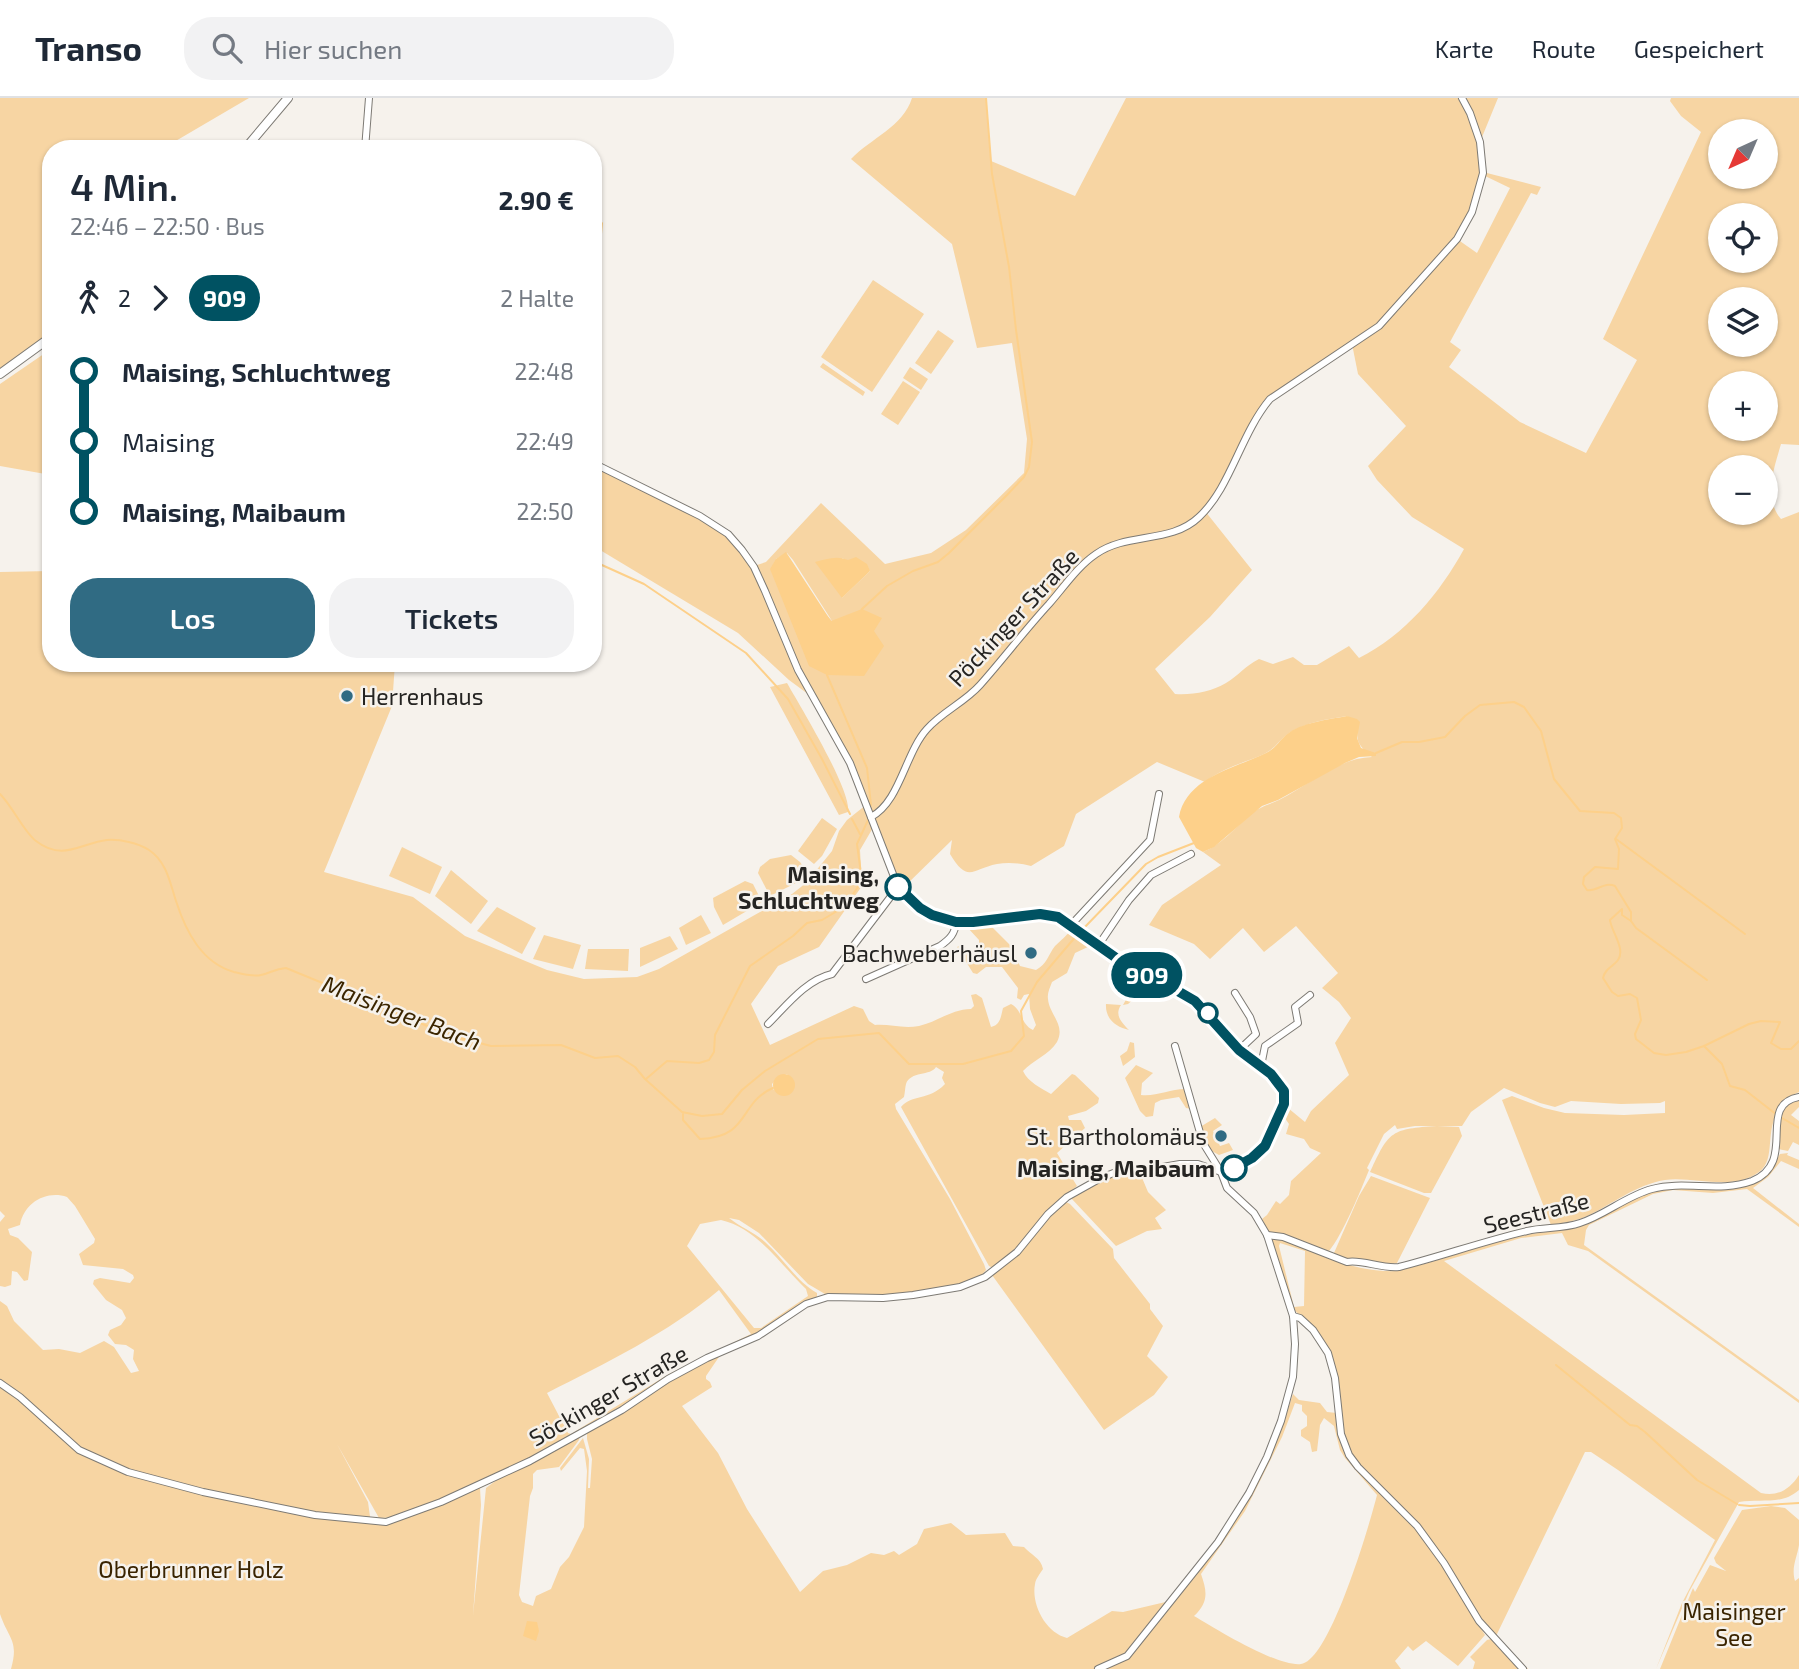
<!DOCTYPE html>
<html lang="de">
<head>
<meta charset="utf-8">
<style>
	body { margin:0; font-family:"Exo 2",sans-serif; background:#f2f2f3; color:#1f2937; height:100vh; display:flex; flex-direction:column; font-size:26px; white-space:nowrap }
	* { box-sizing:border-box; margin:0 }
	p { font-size:23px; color:#747a83 }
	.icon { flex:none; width:38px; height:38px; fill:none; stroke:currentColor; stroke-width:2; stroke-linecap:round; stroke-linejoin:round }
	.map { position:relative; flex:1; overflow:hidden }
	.side { position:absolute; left:42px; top:42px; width:560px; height:532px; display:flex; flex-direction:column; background:#fff; border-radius:28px; box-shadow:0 2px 5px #0004 }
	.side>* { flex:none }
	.badge { padding:0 14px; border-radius:23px; font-size:24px; line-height:46px }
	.needle { width:46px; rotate:224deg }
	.controls { position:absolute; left:1708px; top:21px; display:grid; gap:14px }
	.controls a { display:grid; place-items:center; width:70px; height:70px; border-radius:50%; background:#fff; box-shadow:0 2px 5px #0004; font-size:35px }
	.map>.badge { position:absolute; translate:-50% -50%; box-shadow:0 0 0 4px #fff }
	.legs { display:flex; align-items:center; gap:10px; height:77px; padding:0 28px; font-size:23px }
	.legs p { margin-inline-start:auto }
	.overview { display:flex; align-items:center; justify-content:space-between; height:119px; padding:0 28px }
	h1 { font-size:38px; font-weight:600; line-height:52px }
	.button { display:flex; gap:14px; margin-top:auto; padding:14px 28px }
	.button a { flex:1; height:80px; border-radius:28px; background:#306b83; color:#fff; font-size:28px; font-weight:600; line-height:80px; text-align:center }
	.button a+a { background:#f2f2f3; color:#1f2937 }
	ul { padding:0 28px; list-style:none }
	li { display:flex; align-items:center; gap:24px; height:70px; font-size:26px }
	li i { display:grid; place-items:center; width:10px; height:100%; margin:0 9px; background:currentColor }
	li i::after { content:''; width:18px; height:18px; margin:-9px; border:5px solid; border-radius:50%; background:#fff }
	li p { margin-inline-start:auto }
	li:first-child i { background:linear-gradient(#0000 50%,currentColor 0) }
	li:last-child i { background:linear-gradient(currentColor 50%,#0000 0) }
	header { display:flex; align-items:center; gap:42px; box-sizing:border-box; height:98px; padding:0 35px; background:#fff; border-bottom:2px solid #e0e1e3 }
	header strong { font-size:33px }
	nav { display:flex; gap:38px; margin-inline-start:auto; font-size:24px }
	.search { width:490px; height:63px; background:#f2f2f3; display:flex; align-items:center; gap:18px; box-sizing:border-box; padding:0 24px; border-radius:28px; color:#747a83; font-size:26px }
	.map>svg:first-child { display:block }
	.green { fill:#f7d5a3; fill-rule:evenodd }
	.water { fill:#fdd08a }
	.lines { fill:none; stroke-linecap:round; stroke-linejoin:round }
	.stream { stroke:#fdd08a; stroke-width:2 }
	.minor-casing { stroke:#7d7a74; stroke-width:8 }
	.major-casing { stroke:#7d7a74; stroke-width:10 }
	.minor { stroke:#fff; stroke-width:6 }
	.major { stroke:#fff; stroke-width:8 }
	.line-1-casing { stroke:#fff; stroke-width:16 }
	.line-1 { stroke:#005262; stroke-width:10 }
	.poi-dot { fill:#306b83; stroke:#f6f2ec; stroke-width:2.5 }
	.stop-1-dot { fill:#fff; stroke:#005262; stroke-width:3.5 }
	.labels { text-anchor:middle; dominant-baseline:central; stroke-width:5; stroke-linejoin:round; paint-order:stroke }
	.street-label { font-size:23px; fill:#252422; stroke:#f6f2ec }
	.poi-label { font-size:23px; fill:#252422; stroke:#f6f2ec; text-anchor:end }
	.stop-label { font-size:23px; font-weight:bold; fill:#252422; stroke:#f6f2ec; text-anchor:end }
	.park-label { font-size:23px; fill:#3a2400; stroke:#f6f2ec }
	.water-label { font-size:24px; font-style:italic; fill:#3c2600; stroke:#f6f2ec }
</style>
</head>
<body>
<header>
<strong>Transo</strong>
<div class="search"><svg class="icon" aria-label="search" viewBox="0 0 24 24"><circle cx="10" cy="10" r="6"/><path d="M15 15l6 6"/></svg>Hier suchen</div>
<nav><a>Karte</a><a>Route</a><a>Gespeichert</a></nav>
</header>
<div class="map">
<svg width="1799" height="1571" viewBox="0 0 1799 1571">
	<rect width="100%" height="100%" fill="#f6f2ec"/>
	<g class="green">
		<path d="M0 0H249L162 51H51V237L0 273Z"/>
		<path d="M912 0H986L991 63 1075 98 1126 0H1498L1480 44 1483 74 1541 89 1537 97 1531 95 1450 244 1461 252 1449 269 1520 324 1586 355 1637 262 1603 241 1701 34 1681 18 1670 3 1671 0H1799V347L1781 346C1774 370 1763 400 1781 421L1799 414V994C1794 996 1792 998 1787 1003 1760 1025 1779 1060 1759 1074 1732 1094 1694 1078 1665 1082 1635 1087 1613 1106 1587 1118 1576 1123 1563 1125 1551 1127L1502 1002 1512 998 1544 1010 1565 1015 1624 1017 1665 1015V1003L1660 1005 1621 1006 1571 1003 1555 1009 1540 1005 1504 990 1471 1014 1462 1028H1415L1397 1031 1395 1027 1384 1036 1367 1070 1369 1072C1361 1092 1342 1138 1329 1153L1270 1136 1262 1121 1267 1117 1276 1103 1280 1106 1289 1097 1291 1083 1321 1055 1310 1050 1304 1041 1286 1036 1289 1026 1282 1016 1288 1010 1305 1024 1311 1013 1349 977 1335 945 1351 920 1339 904 1322 890 1338 875 1296 828 1264 854 1243 830 1210 861 1194 846 1149 827 1162 807 1221 767 1203 754C1222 746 1235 730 1250 717 1259 709 1268 707 1279 702 1309 687 1338 660 1372 659 1360 649 1354 643 1359 627L1347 618C1328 621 1307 624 1289 635 1280 641 1275 651 1264 656 1244 665 1222 670 1205 684L1157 664 1076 716 1064 748 1031 768C1020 765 1008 764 997 766 972 771 968 786 950 756L952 742 901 792 874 728 860 752 862 788 819 849 778 868 751 906 770 947 854 908 863 911 869 923 875 927C890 926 903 931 919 928 937 924 952 911 971 911L974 908 971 897 976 896 982 900 991 929C1001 927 1001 917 1003 910L1011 906C1022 911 1021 927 1033 932L1036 927 1030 911 1029 896 1024 897 1021 902 1017 900 1018 890 1002 869H986L977 876 973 875 957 849 962 847 972 854 979 850V842L967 829 969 826 988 825 1011 848 1020 868 1036 872C1047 866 1048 857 1055 848 1061 842 1066 839 1071 831L1090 848 1075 855 1067 875 1052 884C1050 890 1047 895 1048 901 1049 916 1066 927 1057 944 1049 957 1033 962 1023 973 1028 984 1041 990 1051 996L1072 976 1075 977 1099 1000 1098 1005 1086 1013 1068 1018 1069 1022H1081L1085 1030 1057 1055 1077 1088C1046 1113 1025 1146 993 1170L989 1168 901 1009C912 996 929 1003 945 986L942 980 944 974 936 969C931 978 910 973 906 986 905 990 905 994 904 999L895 1006 896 1011 950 1101 984 1166 986 1172 980 1179 955 1188 887 1199 825 1196 808 1186 759 1135 739 1122 729 1120C740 1129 754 1134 765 1144 783 1160 796 1183 817 1195V1199L799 1208 765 1232 709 1258 615 1314 515 1369 400 1419 379 1420 337 1346 368 1404 371 1426 402 1422 480 1390 481 1407 473 1517 486 1390 498 1381 580 1338 579 1342 559 1369 537 1372 533 1376V1390L530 1398 519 1497 522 1504 533 1508 536 1498 551 1491 560 1469 569 1459 584 1429 587 1373 584 1351 580 1350 561 1373 560 1370 583 1340 589 1361 588 1390H590L592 1361 587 1341V1333L653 1292 721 1256 706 1278V1281L710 1284 712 1289 682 1308 718 1355 747 1411 800 1494 823 1473 847 1467 871 1455 884 1457 894 1453 899 1457 917 1446 924 1431 951 1425 966 1437 1005 1435 1013 1448 1024 1449C1031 1457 1041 1460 1043 1471 1040 1476 1036 1480 1035 1486 1031 1507 1046 1535 1067 1540L1112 1513 1123 1514 1174 1502 1214 1455 1245 1407 1280 1334 1293 1296 1299 1302 1320 1305 1327 1314 1337 1315 1343 1349 1426 1441 1485 1537 1458 1568 1426 1543 1413 1553 1408 1548 1395 1563 1401 1571H11C19 1542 9 1542 0 1516V1203L7 1208 14 1223 43 1252 59 1251 80 1255 104 1243 114 1249 131 1275 139 1273 133 1261 134 1252 126 1247 115 1246 108 1237 110 1232 121 1227 126 1220 122 1212 106 1202 93 1186 94 1182 100 1180 130 1185 134 1180 133 1177 123 1171 83 1167 79 1156 94 1145 95 1141 75 1108 67 1099C46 1092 24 1105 20 1127L8 1131 10 1137 18 1140 32 1154 28 1182 24 1183 17 1174 12 1173 11 1187 5 1189 0 1188V1124L5 1118 0 1113V474L51 473V565H395L392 608 324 774 413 799 465 838 547 872 584 881 637 879 659 871 792 796 806 785 832 753 839 733 847 722 866 707 850 665 812 599 789 582 738 535 600 452 593 451V365L728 436 754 468 766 464 821 405 885 466 931 455 966 432 1024 375 1027 341 1012 245 977 250 952 146 851 61C871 40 903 29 912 0ZM1720 33H1766V79H1720ZM1483 77 1510 90 1477 155 1457 141 1479 92ZM1720 117H1766V163H1720ZM1720 201H1766V247H1720ZM1352 246 1358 276 1406 328 1368 368 1377 382 1412 419 1464 451C1440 495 1405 537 1359 560L1349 548 1317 567H1304L1293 559 1273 566 1259 561C1245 568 1238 578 1226 585 1211 594 1193 597 1175 596L1155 571 1210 519 1252 472 1205 413 1270 301ZM1720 285H1766V331H1720ZM1720 369H1766V415H1720ZM787 455 793 462 832 523 776 461ZM842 460 870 473 842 500ZM787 976 794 989 789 996 782 997 773 991 772 986 780 978ZM721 1122C757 1130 780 1166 806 1191L808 1198 761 1230H754L687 1148 700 1126ZM719 1192 751 1236 669 1276 571 1336 568 1335 547 1295C606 1265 668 1235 719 1192ZM1295 1305 1302 1307V1313L1307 1318V1328L1301 1332V1338L1310 1344 1312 1354 1317 1353 1320 1327 1324 1320 1334 1328 1340 1352 1345 1360 1377 1397C1370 1425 1330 1563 1301 1566 1277 1569 1216 1531 1194 1518 1209 1504 1207 1493 1201 1476L1245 1413 1282 1339Z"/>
		<path d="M873 182 924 216 872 294 821 259Z"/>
		<path d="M938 232 954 243 931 276 915 265Z"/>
		<path d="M51 251V377L0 368V286Z"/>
		<path d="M823 265 865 294 863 298 820 269Z"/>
		<path d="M910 269 928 281 921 292 903 280Z"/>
		<path d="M903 283 920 294 898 327 881 316Z"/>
		<path d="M787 585C800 608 852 693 848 714L839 717 770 589Z"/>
		<path d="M822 720 837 731 822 758 814 766 798 753Z"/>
		<path d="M402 749 442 769 430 796 389 778Z"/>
		<path d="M791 757 800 764 807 774 798 784 770 798 758 775 760 769 770 761Z"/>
		<path d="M451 772 488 803 471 826 435 798Z"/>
		<path d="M745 783 753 786 762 804 723 827 714 809 713 800Z"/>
		<path d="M497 809 536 830 522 856 477 833Z"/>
		<path d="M701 817 711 835 686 847 679 830Z"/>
		<path d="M544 837 581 847 573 871 533 861Z"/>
		<path d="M670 838 678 851 640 869V850Z"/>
		<path d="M588 851H629L628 873 585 871Z"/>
		<path d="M1144 881 1150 887 1143 898 1136 899 1128 906 1123 907 1133 889Z"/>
		<path d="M1106 906 1121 907C1114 917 1122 925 1129 932 1116 929 1105 921 1106 906Z"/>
		<path d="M1130 944 1134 945 1135 959 1123 968 1120 958 1127 953Z"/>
		<path d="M1136 967 1153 975 1142 985 1141 997C1155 999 1170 991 1185 991L1191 1011 1186 1010 1179 999 1161 1002 1155 1005 1153 1018 1146 1019 1140 1013 1125 980Z"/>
		<path d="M1799 1003V1009L1791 1017 1799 1023V1047L1793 1044 1788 1053 1778 1051 1780 1018 1789 1004Z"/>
		<path d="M1215 1020 1222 1027 1213 1033 1220 1048 1229 1045 1233 1052 1219 1057 1210 1052 1200 1029Z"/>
		<path d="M1437 1028 1459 1029 1462 1038 1431 1095H1424L1370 1074C1389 1032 1392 1031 1437 1028Z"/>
		<path d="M1788 1055 1787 1057 1799 1062V1071L1781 1063 1768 1079 1753 1090 1799 1126V1129L1747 1091 1713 1095 1673 1092 1653 1096 1589 1127 1586 1132 1584 1147 1799 1302V1305L1588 1153 1568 1147 1562 1135 1521 1140 1444 1163 1761 1395C1778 1399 1790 1391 1799 1377V1392C1781 1408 1760 1400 1739 1404L1689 1494 1656 1571 1682 1505 1715 1442 1618 1372 1591 1354H1585L1497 1536V1540L1528 1571H1525L1479 1521 1440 1456 1358 1368 1345 1344 1331 1262 1303 1220 1293 1211 1272 1141 1277 1139C1316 1155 1354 1175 1397 1173 1439 1163 1479 1148 1521 1138 1542 1133 1564 1134 1584 1127 1609 1118 1630 1099 1656 1092 1689 1084 1724 1099 1756 1084 1769 1078 1773 1067 1780 1056ZM1280 1145 1305 1153 1304 1208 1294 1209 1279 1148Z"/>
		<path d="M1140 1075 1148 1094 1166 1112 1155 1120 1162 1131 1147 1133 1116 1148 1071 1100 1112 1077Z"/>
		<path d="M1371 1078 1430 1100 1397 1165C1380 1169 1348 1164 1334 1155L1359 1098Z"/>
		<path d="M1066 1104 1070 1106 1113 1151 1114 1160 1150 1206V1211L1163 1228 1147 1258 1168 1279 1154 1297 1104 1332 992 1177 1060 1108Z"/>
		<path d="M1771 1408 1785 1410 1799 1422C1799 1430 1799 1439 1799 1447 1797 1460 1791 1469 1795 1483L1799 1480V1571H1660L1693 1490 1695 1494 1710 1467 1726 1473 1716 1465 1714 1460 1742 1412Z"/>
		<path d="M1491 1541 1521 1571H1473L1475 1564 1470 1559 1487 1542Z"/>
	</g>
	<g class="water">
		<path d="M593 113 603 125 602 136 593 144Z"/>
		<path d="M786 454 831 523 862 511 882 520 874 533 884 548 864 578 827 577 809 568 770 471 776 461Z"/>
		<path d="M856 459 867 466 870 473 842 500 815 464C826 461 837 457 848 462Z"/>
		<path d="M1347 618 1357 621 1360 624 1357 640 1361 650 1376 655V658L1359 659 1345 665 1278 702 1262 708 1214 749 1203 754 1196 750 1179 719C1186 679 1236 670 1266 655 1275 651 1279 643 1286 637 1302 624 1327 622 1347 618Z"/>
		<circle cx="784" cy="987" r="11"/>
		<path d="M527 1523 537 1524 539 1533 536 1543 523 1538Z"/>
	</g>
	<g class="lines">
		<g class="stream">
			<path d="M593 463 644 486 746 555 788 601 822 661 850 716"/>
			<path d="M862 511 887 488 913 473 938 464 949 455 1007 397 1024 379 1029 369 1032 344 1016 232 1009 169 992 76 986 0"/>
			<path d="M827 577 867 670 871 707"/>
			<path d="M1376 655 1402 644H1419L1445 639 1465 618 1480 607 1514 604 1524 609 1541 633 1554 681 1580 713 1614 715 1621 720 1622 730 1615 741 1619 751 1618 771 1595 769 1584 779 1583 786 1587 792C1597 794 1604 783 1615 788L1631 814V823L1622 817V811L1610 822C1611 833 1626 851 1618 862 1613 869 1605 870 1603 880L1612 894 1618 898 1630 896 1637 900 1641 922 1635 936 1636 941 1654 955 1666 957 1686 954 1704 948 1749 926 1761 923 1780 924 1771 945 1781 951H1791L1799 943"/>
			<path d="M0 696C13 709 24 734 36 743 63 764 81 745 107 742 120 741 138 745 149 752 167 764 170 785 176 803 186 834 202 865 234 874 242 876 253 879 261 877 271 875 274 871 286 870L449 937 491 948 561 947 595 960 618 958 635 969 645 981 682 1014 702 1018 722 1016 742 992 765 973 818 941 879 935 909 966H963L1011 953 1024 938 1021 913 1037 884 1077 837"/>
			<path d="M852 721 860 736"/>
			<path d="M1616 741 1745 836"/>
			<path d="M1631 823 1636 830 1707 882"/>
			<path d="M1081 833 1146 766 1158 759 1194 745"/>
			<path d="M1704 948 1722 966 1730 988 1745 992 1777 1017"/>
			<path d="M646 981 667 963 699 965 709 962 714 954 715 937 750 868 793 838 807 825 822 822 844 809 862 783 857 746 868 722"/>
			<path d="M683 1016V1022L700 1041C751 1039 738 1005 773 990"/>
			<path d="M1782 1020 1799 1030"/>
			<path d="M1556 1267 1630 1327 1637 1328 1645 1334 1697 1382 1737 1406"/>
			<path d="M1739 1407 1750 1408 1799 1405"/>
		</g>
		<g class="minor-casing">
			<g id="minor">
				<path d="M365 51 369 0"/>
				<path d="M593 365 700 418 728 436 742 452 754 469 765 493 798 572 850 665 898 789 920 810 932 817 956 824H973L1040 816 1058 819 1129 869 1157 881 1195 903 1239 952 1275 979 1284 993 1285 1002 1265 1048 1252 1060 1221 1074"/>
				<path d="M871 719C900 704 905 655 927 631 942 614 965 604 980 587 1004 560 1025 532 1049 506 1064 489 1077 469 1096 456 1127 434 1171 446 1199 419 1231 389 1240 337 1270 301L1379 228 1457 141 1472 114 1483 75 1480 44 1470 15 1462 0"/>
				<path d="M1071 827 1150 742 1159 696"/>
				<path d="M1098 848 1129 802 1151 777 1191 756"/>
				<path d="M866 881 940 848C950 841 955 836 956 824"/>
				<path d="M1235 895 1250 919 1256 936 1239 952"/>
				<path d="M768 926C787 907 806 882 832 876L898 789"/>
				<path d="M1261 968 1265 948 1298 925 1295 909 1310 897"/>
				<path d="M1267 1137 1283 1139 1347 1164C1362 1161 1381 1171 1399 1169 1442 1158 1484 1143 1527 1133 1545 1129 1563 1131 1580 1125 1605 1117 1626 1098 1652 1091 1685 1082 1719 1095 1752 1083 1799 1064 1755 1007 1799 999"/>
				<path d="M1293 1218 1300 1220 1313 1232 1328 1255 1335 1280 1341 1336 1349 1357 1358 1369 1417 1428 1444 1465 1479 1523 1523 1571"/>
				<path d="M0 1285 20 1299 79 1352 128 1374 203 1394 315 1417 386 1424 441 1404 530 1363 622 1312 668 1281 707 1260 758 1238 806 1206 828 1199 883 1200 913 1197 960 1189 985 1179 1017 1154 1048 1116 1067 1099 1101 1080 1116 1074 1139 1073 1180 1066H1198L1221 1074"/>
				<path d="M1098 1571 1127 1558 1218 1444 1249 1395 1267 1359 1281 1323 1293 1279 1295 1246 1293 1218 1267 1137 1254 1115 1227 1090 1221 1074 1203 1045 1175 948"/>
			</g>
		</g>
		<g class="major-casing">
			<g id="major">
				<path d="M245 51 288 0"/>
				<path d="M0 276 51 239"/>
			</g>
		</g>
		<use href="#minor" class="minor"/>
		<use href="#major" class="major"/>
	</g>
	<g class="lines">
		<g class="line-1-casing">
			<path id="line-1" d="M898 789 920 810 932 817 956 824H973L1040 816 1058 819 1129 869 1157 881 1195 903 1239 952 1271 976 1284 993V1006L1265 1048 1252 1060 1234 1070"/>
		</g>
		<use href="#line-1" class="line-1"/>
	</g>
	<g class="poi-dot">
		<circle cx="347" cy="598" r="7"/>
		<circle cx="1031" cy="855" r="7"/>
		<circle cx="1221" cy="1038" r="7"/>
	</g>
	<g class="stop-1-dot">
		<circle cx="898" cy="789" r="12"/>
		<circle cx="1208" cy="915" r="9"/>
		<circle cx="1234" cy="1070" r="12"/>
	</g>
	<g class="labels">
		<g class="street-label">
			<text transform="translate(1013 519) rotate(-47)">Pöckinger Straße</text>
			<text transform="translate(1536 1114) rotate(-14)">Seestraße</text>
			<text transform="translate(608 1297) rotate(-30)">Söckinger Straße</text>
		</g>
		<g class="poi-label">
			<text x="361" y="598" text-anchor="start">Herrenhaus</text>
			<text x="1017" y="855">Bachweberhäusl</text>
			<text x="1207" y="1038">St. Bartholomäus</text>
		</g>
		<g class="stop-label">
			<text x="879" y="776">Maising,<tspan x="879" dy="26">Schluchtweg</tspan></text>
			<text x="1215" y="1070">Maising, Maibaum</text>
		</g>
		<g class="park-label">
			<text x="191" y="1471">Oberbrunner Holz</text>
			<text x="1734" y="1513">Maisinger<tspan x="1734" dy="26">See</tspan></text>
		</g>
		<g class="water-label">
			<text transform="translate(402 914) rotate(21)">Maisinger Bach</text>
		</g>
	</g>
</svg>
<div class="controls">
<a><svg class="needle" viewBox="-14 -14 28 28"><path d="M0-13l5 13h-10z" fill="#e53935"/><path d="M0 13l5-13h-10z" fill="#747a83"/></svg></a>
<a><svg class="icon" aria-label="locate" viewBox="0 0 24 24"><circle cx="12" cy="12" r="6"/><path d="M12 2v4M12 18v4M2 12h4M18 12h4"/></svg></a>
<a><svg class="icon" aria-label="layers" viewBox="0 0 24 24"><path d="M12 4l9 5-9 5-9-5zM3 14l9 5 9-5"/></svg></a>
<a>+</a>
<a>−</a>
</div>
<b class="badge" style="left:1147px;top:877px;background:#005262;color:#fff">909</b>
<section class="side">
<div class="overview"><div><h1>4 Min.</h1><p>22:46 – 22:50 · Bus</p></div><b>2.90 €</b></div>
<div class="legs"><svg class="icon" aria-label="walk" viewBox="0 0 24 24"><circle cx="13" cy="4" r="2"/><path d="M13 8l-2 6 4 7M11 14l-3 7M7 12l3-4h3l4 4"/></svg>2<svg class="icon" aria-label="forward" viewBox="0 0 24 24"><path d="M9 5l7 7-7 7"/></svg><b class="badge" style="background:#005262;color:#fff">909</b><p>2 Halte</p></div>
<ul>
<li><i style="color:#005262"></i><b>Maising, Schluchtweg</b><p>22:48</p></li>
<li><i style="color:#005262"></i><span>Maising</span><p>22:49</p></li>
<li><i style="color:#005262"></i><b>Maising, Maibaum</b><p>22:50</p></li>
</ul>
<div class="button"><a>Los</a><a>Tickets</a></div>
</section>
</div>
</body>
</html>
